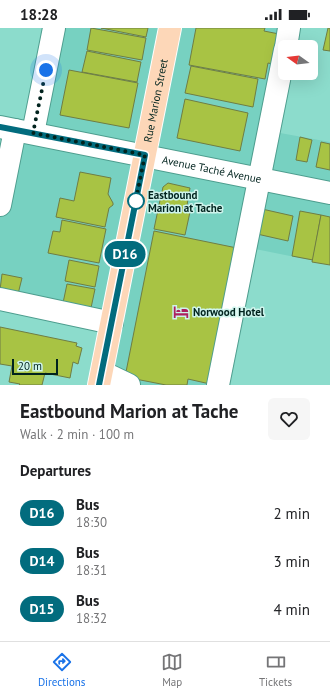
<!DOCTYPE html>
<html lang="en">
<head>
<meta charset="utf-8">
<style>
	body { margin:0; font-family:"PT Sans",sans-serif; background:#f6f6f6; color:#202124; height:100vh; display:flex; flex-direction:column; font-size:15px; white-space:nowrap }
	* { box-sizing:border-box; margin:0 }
	p { font-size:13px; color:#757577 }
	.icon { flex:none; width:22px; height:22px; fill:none; stroke:currentColor; stroke-width:2; stroke-linecap:round; stroke-linejoin:round }
	.map { position:relative; height:357px; overflow:hidden }
	.drawer { display:flex; flex-direction:column; background:#fff; flex:1 }
	.drawer>* { flex:none }
	.badge { padding:0 8px; border-radius:13px; font-size:14px; line-height:26px }
	.needle { width:26px; rotate:285deg }
	.buttons { position:absolute; left:278px; top:12px; display:grid; gap:8px }
	.buttons a { display:grid; place-items:center; width:40px; height:40px; border-radius:6px; background:#fff; box-shadow:0 4px 16px #0002; font-size:20px }
	.scale { position:absolute; left:12px; bottom:10px; width:46px; box-sizing:border-box; padding-left:4px; border:2px solid #01231e; border-top:0; font-size:11px; line-height:14px; white-space:nowrap; color:#01231e; -webkit-text-stroke:3px #cef4ec; paint-order:stroke }
	.you { position:absolute; width:20px; height:20px; margin:-10px; border:3px solid #fff; border-radius:50%; background:#1a73e8; box-shadow:0 0 0 6px #1a73e833 }
	.map>.badge { position:absolute; translate:-50% -50%; box-shadow:0 0 0 2px #fff }
	h2 { padding:0 20px; font-size:15px; line-height:36px }
	.round { display:grid; place-items:center; flex:none; width:42px; height:42px; border-radius:6px; background:#f6f6f6 }
	.head { display:flex; align-items:center; justify-content:space-between; height:68px; padding:0 20px }
	h1 { font-size:19px; font-weight:700; line-height:30px }
	ul { padding:0; list-style:none }
	li { display:flex; align-items:center; gap:12px; height:48px; padding:0 20px }
	li div { flex:1 }
	li b { display:block; font-size:15px }
	li em { font-style:normal }
	li .badge { min-width:44px; font-weight:700; text-align:center }
	.status { display:flex; justify-content:space-between; align-items:center; height:28px; padding:0 20px; background:#fff; direction:ltr }
	.status svg { height:11px; fill:currentColor }
	.tab-bar { display:flex; justify-content:space-around; align-items:center; height:56px; border-top:1px solid #e0e0e0; background:#fff; font-size:11px; color:#757577 }
	.tab-bar a { display:grid; justify-items:center; gap:2px }
	.tab-bar .selected { color:#1a73e8 }
	.map>svg:first-child { display:block }
	.built { fill:#77d1c1 }
	.building { fill:#a8c344; stroke:#6f7d44 }
	.lines { fill:none; stroke-linecap:round; stroke-linejoin:round }
	.minor-casing { stroke:#4d9d8e; stroke-width:24 }
	.major-casing { stroke:#fff; stroke-width:24 }
	.minor { stroke:#fff; stroke-width:22 }
	.major { stroke:#fdd7b8; stroke-width:22 }
	.line-casing { stroke:#fff; stroke-width:9 }
	.line { stroke:#026c7e; stroke-width:6 }
	.walk { stroke:#01231e; stroke-width:4; stroke-dasharray:0 7.2 }
	.stop-dot { fill:#fff; stroke:#026c7e; stroke-width:2 }
	.labels { text-anchor:middle; dominant-baseline:central; stroke-width:3; stroke-linejoin:round; paint-order:stroke }
	.street-label { font-size:11px; fill:#01231e; stroke:#cef4ec }
	.stop-label { font-size:11px; font-weight:bold; fill:#01231e; stroke:#cef4ec; text-anchor:start }
	.poi-label { font-size:11px; font-weight:bold; fill:#01231e; stroke:#cef4ec; text-anchor:start }
</style>
</head>
<body>
<div class="status"><b>18:28</b><svg viewBox="0 0 49 12"><path d="M0 12V9h3v3zM5 12V6h3v6zM10 12V3h3v9zM15 12V0h3v12zM26 1h20v11H26zM47 4h2v5h-2z"/></svg></div>
<div class="map">
<svg width="330" height="357" viewBox="0 0 330 357">
	<rect width="100%" height="100%" fill="#8cdccc"/>
	<path class="built" d="M54 0H289L269 103 330 114V236L245 219 217 357H99L111 295 0 271V177L15 102 33 105Z"/>
	<g class="building">
		<path d="M91 0 146 10 142 32 87 22Z"/>
		<path d="M101 0H148L146 9Z"/>
		<path d="M196 0H265L264 3 279 6 273 36 268 35 265 51 189 37Z"/>
		<path d="M328 0H330V23L323 22Z"/>
		<path d="M87 23 141 34 137 54 82 44Z"/>
		<path d="M191 38 258 51 253 79 185 65Z"/>
		<path d="M69 42 138 55 129 100 60 87Z"/>
		<path d="M185 71 248 85 240 123 177 110Z"/>
		<path d="M300 109 312 112 307 134 296 132Z"/>
		<path d="M321 114 330 116V142L316 139Z"/>
		<path d="M80 144 111 150 108 166 113 175V177L109 180 105 199 56 189 60 170 74 173Z"/>
		<path d="M168 155 190 160 186 183 159 177 163 159Z"/>
		<path d="M159 177 190 184 185 207 154 201Z"/>
		<path d="M262 181 293 188 288 213 257 206Z"/>
		<path d="M300 183 321 187 313 232 292 228Z"/>
		<path d="M321 187 330 189V237L312 234Z"/>
		<path d="M62 192 106 201 99 235 48 225 53 203 60 204Z"/>
		<path d="M154 203 237 220 210 356 188 351 187 357H166L125 349Z"/>
		<path d="M69 232 99 238 95 259 65 253Z"/>
		<path d="M2 246 22 250 18 266 0 262Z"/>
		<path d="M67 256 95 261 91 280 63 275Z"/>
		<path d="M0 299 77 315 76 318 82 320 78 336 73 334 70 350 45 345 42 357H19L20 356 9 354 12 338 0 336Z"/>
	</g>
	<g class="lines">
		<g class="minor-casing">
			<g id="minor">
				<path d="M286 19 289 0"/>
				<path id="s1" d="M0 99 330 165"/>
				<path d="M33 105 54 0"/>
				<path d="M0 177 15 102"/>
				<path d="M0 271 112 295"/>
				<path d="M102 344 129 357"/>
				<path d="M218 357 285 22"/>
			</g>
		</g>
		<g class="major-casing">
			<g id="major">
				<path id="s2" d="M99 357 170 0"/>
			</g>
		</g>
		<use href="#minor" class="minor"/>
		<use href="#major" class="major"/>
	</g>
	<g class="lines">
		<g class="line-casing">
			<path id="line" d="M0 99 145 127 99 357"/>
		</g>
		<use href="#line" class="line"/>
		<path class="walk" d="M46 42 33 105 145 127 135 176 136 173"/>
	</g>
	<defs>
		<g id="hotel-bare" transform="scale(1.2)"><path d="M-6-4.5h1.5V1H6V5H4.5V3h-9V5H-6ZM-4 0a1.8 1.8 0 1 1 3.6 0ZM.5 0V-2.5h3Q6-2.5 6 0Z" fill="#ad205e" stroke="#cef4ec" stroke-width="2.5" paint-order="stroke"/></g>
	</defs>
	<g fill-rule="evenodd">
		<use href="#hotel-bare" x="181" y="284"/>
	</g>
	<circle class="stop-dot" cx="136" cy="173" r="8"/>
	<g class="labels">
		<g class="street-label">
			<text stroke="none"><textPath href="#s2" startOffset="290">Rue Marion Street</textPath></text>
			<text stroke="none"><textPath href="#s1" startOffset="216">Avenue Taché Avenue</textPath></text>
		</g>
		<g class="stop-label">
			<text x="148" y="167">Eastbound<tspan x="148" dy="13">Marion at Tache</tspan></text>
		</g>
		<g class="poi-label">
			<text x="193" y="284">Norwood Hotel</text>
		</g>
	</g>
</svg>
<div class="buttons">
<a><svg class="needle" viewBox="-14 -14 28 28"><path d="M0-13l5 13h-10z" fill="#e53935"/><path d="M0 13l5-13h-10z" fill="#757577"/></svg></a>
</div>
<div class="scale">20 m</div>
<div class="you" style="left:46px;top:42px"></div>
<b class="badge" style="left:125px;top:226px;background:#026c7e;color:#fff">D16</b>
</div>
<section class="drawer">
<div class="head"><div><h1>Eastbound Marion at Tache</h1><p>Walk · 2 min · 100 m</p></div><a class="round"><svg class="icon" aria-label="heart" viewBox="0 0 24 24"><path d="M12 20l-8-8c-3-5 5-10 8-4 3-6 11-1 8 4z"/></svg></a></div>
<h2>Departures</h2>
<ul>
<li><span class="badge" style="background:#026c7e;color:#fff">D16</span><div><b>Bus</b><p>18:30</p></div><em>2 min</em></li>
<li><span class="badge" style="background:#026c7e;color:#fff">D14</span><div><b>Bus</b><p>18:31</p></div><em>3 min</em></li>
<li><span class="badge" style="background:#026c7e;color:#fff">D15</span><div><b>Bus</b><p>18:32</p></div><em>4 min</em></li>
</ul>
</section>
<nav class="tab-bar">
<a class="selected"><svg class="icon" aria-label="directions" viewBox="0 0 24 24"><path d="M12 3l9 9-9 9-9-9zM9 14v-3h6M13 9l2 2-2 2"/></svg>Directions</a>
<a><svg class="icon" aria-label="map" viewBox="0 0 24 24"><path d="M3 6l6-2 6 2 6-2v14l-6 2-6-2-6 2zM9 4v14M15 6v14"/></svg>Map</a>
<a><svg class="icon" aria-label="tickets" viewBox="0 0 24 24"><path d="M3 7h18v10H3zM15 7v10"/></svg>Tickets</a>
</nav>
</body>
</html>
